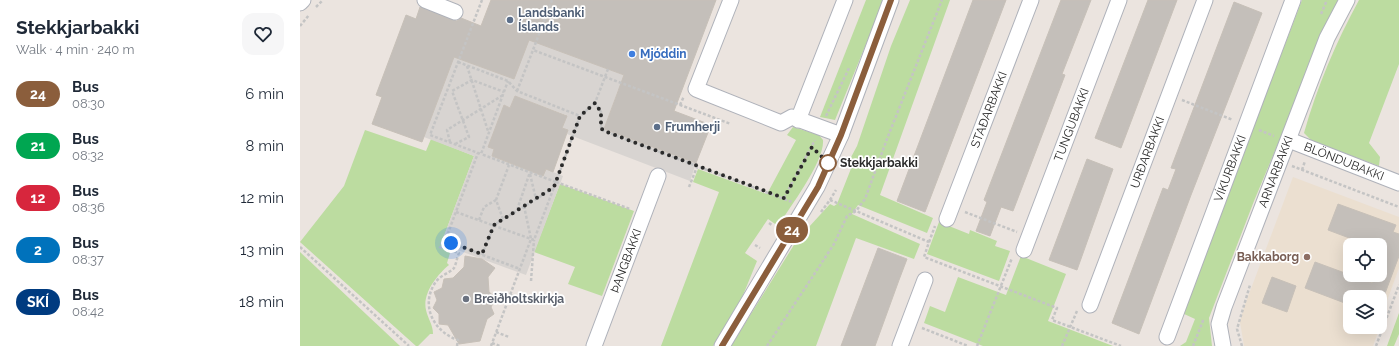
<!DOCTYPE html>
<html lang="en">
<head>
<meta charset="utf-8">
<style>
	body { margin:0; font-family:Raleway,sans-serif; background:#f6f6f7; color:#1f2937; height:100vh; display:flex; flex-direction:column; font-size:15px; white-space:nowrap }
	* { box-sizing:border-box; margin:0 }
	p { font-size:13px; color:#747a83 }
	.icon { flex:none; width:22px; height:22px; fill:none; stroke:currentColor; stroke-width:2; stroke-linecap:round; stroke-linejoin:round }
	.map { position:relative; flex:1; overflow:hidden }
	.panel { display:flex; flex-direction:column; background:#fff; width:300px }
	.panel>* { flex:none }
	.badge { padding:0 8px; border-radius:13px; font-size:14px; line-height:26px }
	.fabs { position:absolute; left:1043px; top:238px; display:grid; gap:8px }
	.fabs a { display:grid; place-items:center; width:44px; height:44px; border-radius:8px; background:#fff; box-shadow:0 4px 16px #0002; font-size:20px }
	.you { position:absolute; width:20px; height:20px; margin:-10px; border:3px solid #fff; border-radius:50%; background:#1a73e8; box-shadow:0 0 0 6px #1a73e833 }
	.map>.badge { position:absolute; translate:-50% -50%; box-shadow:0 0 0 2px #fff }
	.round { display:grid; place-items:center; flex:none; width:42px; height:42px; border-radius:12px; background:#f6f6f7 }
	.summary { display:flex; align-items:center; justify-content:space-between; height:68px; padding:0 16px }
	h1 { font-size:19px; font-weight:700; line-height:30px }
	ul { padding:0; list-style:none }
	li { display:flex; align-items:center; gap:12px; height:52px; padding:0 16px }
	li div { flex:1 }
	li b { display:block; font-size:15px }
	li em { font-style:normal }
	li .badge { min-width:44px; font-weight:700; text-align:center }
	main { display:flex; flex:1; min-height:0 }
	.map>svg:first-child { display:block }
	.education { fill:#ebdfd0; fill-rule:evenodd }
	.green { fill:#bcdca0 }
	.plaza { fill:#d8d4d1 }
	.building { fill:#c4bfba; stroke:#c7c0b8 }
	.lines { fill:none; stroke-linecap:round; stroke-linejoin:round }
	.minor-casing { stroke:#afb2ba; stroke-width:17 }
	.path { stroke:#c4c4c4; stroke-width:2.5; stroke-dasharray:3 2; stroke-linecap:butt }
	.minor { stroke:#fff; stroke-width:15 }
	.line-casing { stroke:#fff; stroke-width:9 }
	.line { stroke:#8b5e3c; stroke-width:6 }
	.walk { stroke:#2b2b2b; stroke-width:4; stroke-dasharray:0 7.2 }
	.service-dot { fill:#5c6f8a; stroke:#fff; stroke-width:1.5 }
	.shop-dot { fill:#3f7fe0; stroke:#fff; stroke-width:1.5 }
	.stop-dot { fill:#fff; stroke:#8b5e3c; stroke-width:2 }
	.education-dot { fill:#8d6e63; stroke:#fff; stroke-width:1.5 }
	.worship-dot { fill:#6b7280; stroke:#fff; stroke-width:1.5 }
	.labels { text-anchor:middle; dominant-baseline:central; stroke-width:3.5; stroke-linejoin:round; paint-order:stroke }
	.service-label { font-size:12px; font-weight:bold; fill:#4e5e75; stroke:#fff; text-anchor:start }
	.shop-label { font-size:12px; font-weight:bold; fill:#366cbe; stroke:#fff; text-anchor:start }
	.street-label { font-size:12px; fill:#2b2b2b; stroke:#fff }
	.stop-label { font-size:12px; font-weight:bold; fill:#2b2b2b; stroke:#fff; text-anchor:start }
	.education-label { font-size:12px; font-weight:bold; fill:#785e54; stroke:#fff; text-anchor:end }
	.worship-label { font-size:12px; font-weight:bold; fill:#5b616d; stroke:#fff; text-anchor:start }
</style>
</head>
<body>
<main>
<section class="panel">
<div class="summary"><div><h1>Stekkjarbakki</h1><p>Walk · 4 min · 240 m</p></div><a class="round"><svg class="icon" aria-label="heart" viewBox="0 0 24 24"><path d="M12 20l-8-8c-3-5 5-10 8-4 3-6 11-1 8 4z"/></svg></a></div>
<ul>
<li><span class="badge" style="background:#8b5e3c;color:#fff">24</span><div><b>Bus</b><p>08:30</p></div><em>6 min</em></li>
<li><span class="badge" style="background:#00a651;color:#fff">21</span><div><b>Bus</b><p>08:32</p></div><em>8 min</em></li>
<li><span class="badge" style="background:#d7263d;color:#fff">12</span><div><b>Bus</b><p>08:36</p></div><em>12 min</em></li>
<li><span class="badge" style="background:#0072bc;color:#fff">2</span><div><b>Bus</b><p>08:37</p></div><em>13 min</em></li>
<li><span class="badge" style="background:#003b80;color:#fff">SKÍ</span><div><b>Bus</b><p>08:42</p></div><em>18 min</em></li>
</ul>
</section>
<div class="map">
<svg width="1099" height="346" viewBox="0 0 1099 346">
	<rect width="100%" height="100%" fill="#ebe4df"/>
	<path class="education" d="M993 177 1099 217V268L1084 309 1086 310 1073 346H944L940 322 943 310ZM1050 245H1080V275H1050ZM1050 297H1080V327H1050Z"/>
	<g class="green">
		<path d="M566 0H584L535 120 520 117Z"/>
		<path d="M610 0H650L580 195 633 218 627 233 558 205 552 214 620 244 614 259 556 238 516 346H431L497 240 530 204 534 206 537 204 554 161 550 159 557 146 591 46Z"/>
		<path d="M1002 0H1038L954 201 909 318 912 346H880L886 342 895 319 882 313Z"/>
		<path d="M1059 0H1099V64L1069 143 1080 157 1079 166 1012 141 1004 133C1017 87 1036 42 1059 0Z"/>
		<path d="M493 127 519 135 523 140C525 161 490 207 478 226L468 219 445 253 457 261 439 305 413 346H361L419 192 393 182 398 169 467 194 496 140 487 135Z"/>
		<path d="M65 130 126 151 131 139 174 156 141 244 150 253 147 263 149 265C138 274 122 293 126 310 128 319 133 325 133 334H130L118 346H116L0 242 44 186Z"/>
		<path d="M260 184 334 211 302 296 268 284 275 267 234 252Z"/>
		<path d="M639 222 669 234 670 230 697 241 695 246 710 251 699 281 627 254Z"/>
		<path d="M0 252 100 346H0Z"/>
		<path d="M721 256 766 274 748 321 813 346H683L624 323 630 306 645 312 658 277 706 295Z"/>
		<path d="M1099 313V334L1094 346H1087Z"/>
	</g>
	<path class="plaza" d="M244 0 241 44 379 96 374 111 318 90 304 129 396 163 390 181 267 134 268 130 262 128 266 115 215 96 210 108 204 106 192 156 243 175 246 169 263 176 226 275 141 244 174 156 124 137 154 56Z"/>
	<g class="building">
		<path d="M191 0H416L374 111 411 125 396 163 304 129 324 75 229 40 214 79 154 57 122 142 72 124 82 97 76 95 106 15 116 19 120 7 152 20 157 21 161 18 181 26Z"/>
		<path d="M673 0H706L625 212 597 201Z"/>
		<path d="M761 0H791L762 74 765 75 713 211 701 207 690 236 676 231 687 202 684 200Z"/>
		<path d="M848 0H877L821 148 795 138Z"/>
		<path d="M934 2 962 13 891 195 839 334 812 323 863 188 868 190 876 169 871 168Z"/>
		<path d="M215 96 267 116 262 128 268 130 253 172 246 169 243 176 192 156 194 149 188 147 204 105 210 108Z"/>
		<path d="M787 159 813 169 777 270 749 260Z"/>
		<path d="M1038 204 1096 225 1093 232 1099 234V256L1081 304 1080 297H1050V305L1005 288 1015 262 1072 283 1076 275H1080V263L1084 251 1080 249V245H1068L1028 230Z"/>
		<path d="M578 248 607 259 599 280 575 346H541Z"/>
		<path d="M165 256 182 259 195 268 188 277 189 292 196 298 191 307 194 314 187 319 180 341 159 344 148 325 139 324V314L133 308 137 300 134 292 142 288 144 279 153 278 164 267Z"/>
		<path d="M972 277 996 286 987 312 962 303Z"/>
	</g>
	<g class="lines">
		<g class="minor-casing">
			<g id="minor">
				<path d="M125 0 155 12"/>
				<path d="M431 0 396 89 481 123 492 117 541 135"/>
				<path d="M0 3 3 0"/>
				<path d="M498 120 545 0"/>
				<path id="s1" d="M989 140 1099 183"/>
				<path id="s2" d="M647 219 731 0"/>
				<path id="s3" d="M724 250 819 0"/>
				<path id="s4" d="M790 305 905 0"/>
				<path id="s5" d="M867 337 993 0"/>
				<path id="s6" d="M294 346 358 176"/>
				<path d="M422 346 517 187 541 135 591 0"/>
				<path d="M600 346 625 280"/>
				<path id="s7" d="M923 346 919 324 924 307 1027 38 1047 0"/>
			</g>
		</g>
		<g class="path">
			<path d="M182 0 130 135 181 154 208 81"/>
			<path d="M252 0 233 50 431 124"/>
			<path d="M16 7 23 0"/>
			<path d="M1021 14 1027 0"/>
			<path d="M0 26 9 15"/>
			<path d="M158 62 208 81 217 91 280 116"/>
			<path d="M167 66 188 131"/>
			<path d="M308 69 295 103 301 112V128L304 131 492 202"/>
			<path d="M217 91 233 50"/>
			<path d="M882 100 933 120"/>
			<path d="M295 103 280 116 256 182 330 209"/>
			<path d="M380 105 384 96"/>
			<path d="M526 116 549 68"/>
			<path d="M959 130 974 136"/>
			<path d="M150 142 147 130 203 95"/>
			<path d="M155 144 169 137 152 91 172 80 204 92"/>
			<path d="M992 166 1099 207"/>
			<path d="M1002 170 1005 161"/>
			<path d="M230 174 236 199"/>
			<path d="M389 187 397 167"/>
			<path d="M484 198 515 140"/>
			<path d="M530 200 536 190"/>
			<path d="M217 210 230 172"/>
			<path d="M156 212 234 240 256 182 181 154"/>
			<path d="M521 212 530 200 629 242 624 257 757 308 752 320 821 346"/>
			<path d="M665 212 717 232"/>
			<path d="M203 219 196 200 209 165"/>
			<path d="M179 220 184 207 196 200"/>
			<path d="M469 223 473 226"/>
			<path d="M145 241 220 269"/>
			<path d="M629 242 635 226"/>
			<path d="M455 245 460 248"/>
			<path d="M0 247 109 346"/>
			<path d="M182 255 194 225 254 188"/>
			<path d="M231 281 234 240"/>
			<path d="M210 295 223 300"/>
			<path d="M622 328 668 346"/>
			<path d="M196 332 209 337"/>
			<path d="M192 343 200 346"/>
			<path d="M157 346 158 340C134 332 120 306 135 283 140 275 150 273 154 268 156 265 157 257 159 253L140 247 143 240 145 241 178 153"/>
			<path d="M191 346 231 239 224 206"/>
			<path d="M467 346 534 244 547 216 556 211 565 199 587 139 642 0"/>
			<path d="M677 346 712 258"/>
			<path d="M762 346 777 311"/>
			<path d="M893 346 904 318"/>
			<path d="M942 346 937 329 950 285"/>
			<path d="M1076 346 1099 285"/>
		</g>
		<use href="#minor" class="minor"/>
	</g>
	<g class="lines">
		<g class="line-casing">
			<path id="line" d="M422 346 518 187 541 135 591 0"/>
		</g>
		<use href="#line" class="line"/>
		<path class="walk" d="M151 243 182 254 194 225 254 187 280 116 295 103 301 112V128L304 131 484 198 512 147 528 163"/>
	</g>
	<g class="service-dot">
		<circle cx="210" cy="20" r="4"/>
		<circle cx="357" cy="127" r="4"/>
	</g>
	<circle class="shop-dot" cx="332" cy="54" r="4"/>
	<circle class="stop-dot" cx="528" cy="163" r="8"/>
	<circle class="education-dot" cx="1007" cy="257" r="4"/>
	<circle class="worship-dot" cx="166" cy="299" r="4"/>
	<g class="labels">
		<g class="service-label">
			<text x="218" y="13">Landsbanki<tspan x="218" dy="14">Íslands</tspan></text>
			<text x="365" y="127">Frumherji</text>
		</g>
		<g class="shop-label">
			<text x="340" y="54">Mjóddin</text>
		</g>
		<g class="street-label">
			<text stroke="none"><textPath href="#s2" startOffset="117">STAÐARBAKKI</textPath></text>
			<text stroke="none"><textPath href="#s3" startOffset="134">TUNGUBAKKI</textPath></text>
			<text stroke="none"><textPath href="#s4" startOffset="163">URÐARBAKKI</textPath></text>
			<text stroke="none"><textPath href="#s1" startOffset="59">BLÖNDUBAKKI</textPath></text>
			<text stroke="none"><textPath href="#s5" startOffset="180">VÍKURBAKKI</textPath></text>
			<text stroke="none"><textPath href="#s7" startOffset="185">ARNARBAKKI</textPath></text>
			<text stroke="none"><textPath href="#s6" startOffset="91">ÞANGBAKKI</textPath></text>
		</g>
		<g class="stop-label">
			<text x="540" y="163">Stekkjarbakki</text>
		</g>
		<g class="education-label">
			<text x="999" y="257">Bakkaborg</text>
		</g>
		<g class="worship-label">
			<text x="174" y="299">Breiðholtskirkja</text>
		</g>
	</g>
</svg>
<div class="fabs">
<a><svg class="icon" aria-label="locate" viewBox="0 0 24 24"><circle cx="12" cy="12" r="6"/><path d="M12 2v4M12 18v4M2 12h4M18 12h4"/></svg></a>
<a><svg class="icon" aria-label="layers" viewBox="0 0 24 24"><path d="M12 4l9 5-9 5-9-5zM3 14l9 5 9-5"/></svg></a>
</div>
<div class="you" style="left:151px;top:243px"></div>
<b class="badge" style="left:492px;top:230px;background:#8b5e3c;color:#fff">24</b>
</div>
</main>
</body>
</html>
